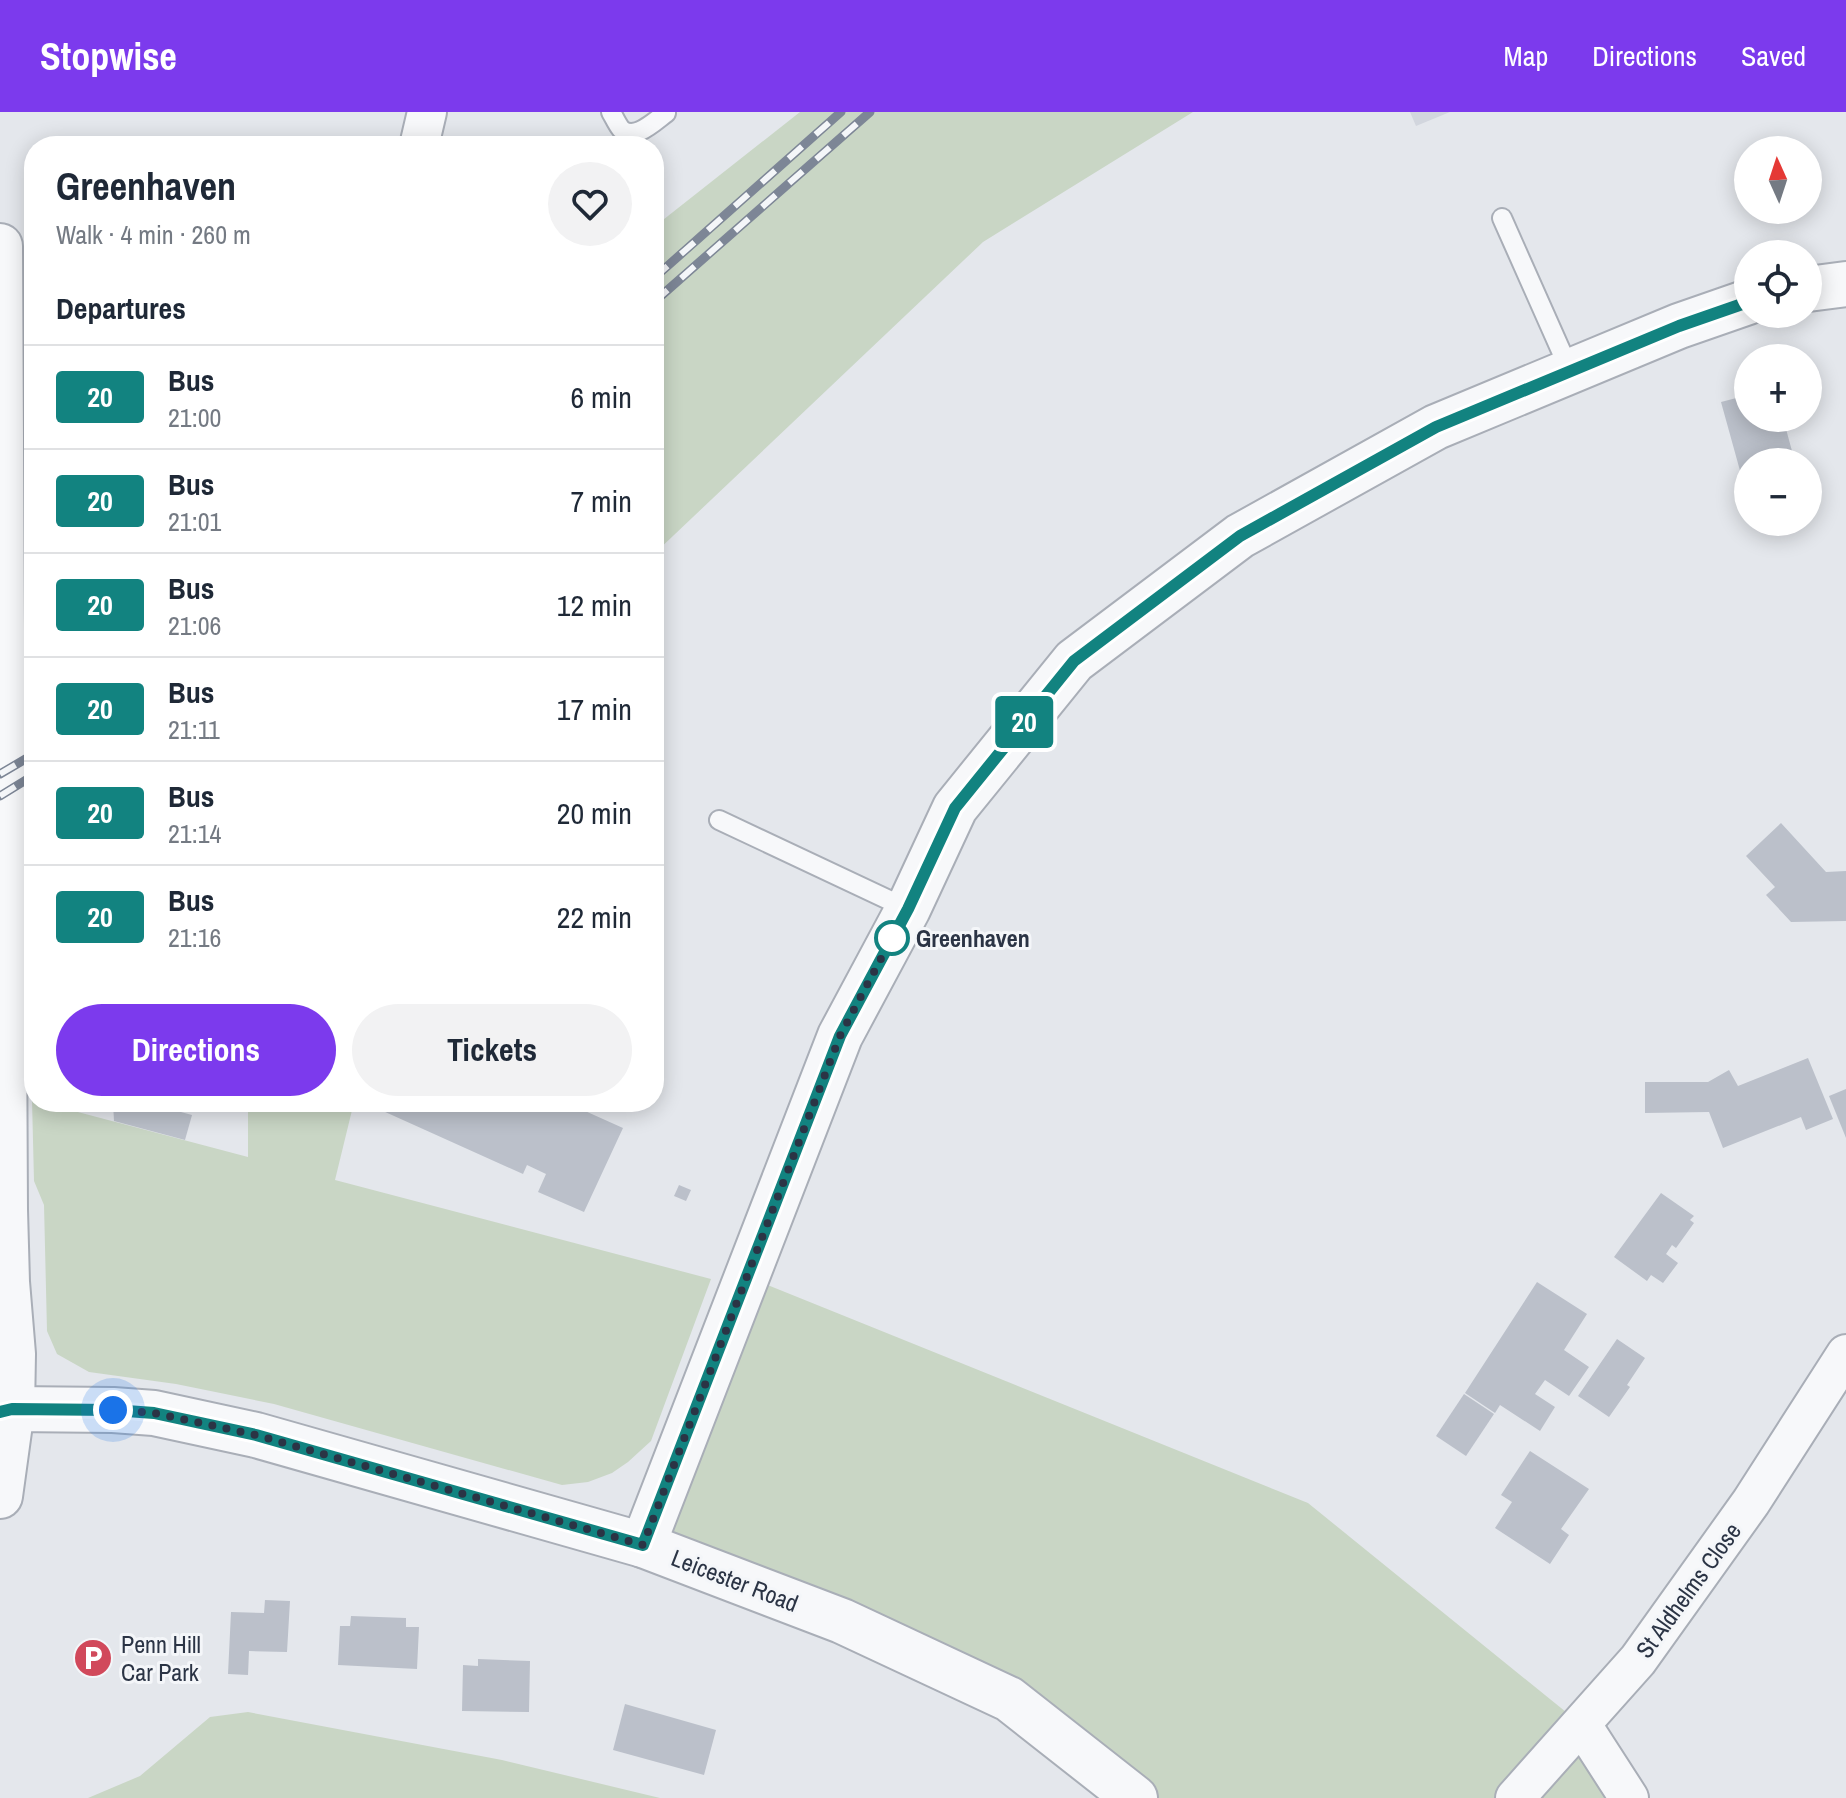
<!DOCTYPE html>
<html lang="en">
<head>
<meta charset="utf-8">
<style>
	body { margin:0; font-family:"Archivo Narrow",sans-serif; background:#f2f2f3; color:#1f2937; height:100vh; display:flex; flex-direction:column; font-size:30px; white-space:nowrap }
	* { box-sizing:border-box; margin:0 }
	p { font-size:26px; color:#747a83 }
	.icon { flex:none; width:44px; height:44px; fill:none; stroke:currentColor; stroke-width:2; stroke-linecap:round; stroke-linejoin:round }
	.map { position:relative; flex:1; overflow:hidden }
	.panel { position:absolute; left:24px; top:24px; width:640px; height:976px; display:flex; flex-direction:column; background:#fff; border-radius:32px; box-shadow:0 4px 20px #0003 }
	.panel>* { flex:none }
	.badge { padding:0 16px; border-radius:6px; font-size:28px; line-height:52px }
	.needle { width:52px; rotate:357deg }
	.tools { position:absolute; left:1734px; top:24px; display:grid; gap:16px }
	.tools a { display:grid; place-items:center; width:88px; height:88px; border-radius:50%; background:#fff; box-shadow:0 4px 20px #0003; font-size:40px }
	.you { position:absolute; width:40px; height:40px; margin:-20px; border:6px solid #fff; border-radius:50%; background:#1a73e8; box-shadow:0 0 0 12px #1a73e833 }
	.map>.badge { position:absolute; translate:-50% -50%; box-shadow:0 0 0 4px #fff }
	h2 { padding:0 32px; font-size:30px; line-height:72px }
	.round { display:grid; place-items:center; flex:none; width:84px; height:84px; border-radius:42px; background:#f2f2f3 }
	.overview { display:flex; align-items:center; justify-content:space-between; height:136px; padding:0 32px }
	h1 { font-size:38px; font-weight:800; line-height:60px }
	.primary-button { display:flex; gap:16px; margin-top:auto; padding:16px 32px }
	.primary-button a { flex:1; height:92px; border-radius:48px; background:#7c3aed; color:#fff; font-size:32px; font-weight:800; line-height:92px; text-align:center }
	.primary-button a+a { background:#f2f2f3; color:#1f2937 }
	ul { padding:0; list-style:none }
	li { display:flex; align-items:center; gap:24px; height:104px; padding:0 32px; border-top:2px solid #e0e1e3 }
	li div { flex:1 }
	li b { display:block; font-size:30px }
	li em { font-style:normal }
	li .badge { min-width:88px; font-weight:700; text-align:center }
	header { display:flex; align-items:center; gap:48px; box-sizing:border-box; height:112px; padding:0 40px; background:#7c3aed; color:#fff }
	header strong { font-size:38px }
	nav { display:flex; gap:44px; margin-inline-start:auto; font-size:28px }
	.map>svg:first-child { display:block }
	.built { fill:#d2d6de }
	.green { fill:#c9d6c5 }
	.building { fill:#bbc0ca }
	.lines { fill:none; stroke-linecap:round; stroke-linejoin:round }
	.service-casing { stroke:#a9aeb7; stroke-width:22 }
	.minor-casing { stroke:#a9aeb7; stroke-width:42 }
	.tertiary-casing { stroke:#a9aeb7; stroke-width:48 }
	.service { stroke:#f7f8fa; stroke-width:18 }
	.minor { stroke:#f7f8fa; stroke-width:38 }
	.tertiary { stroke:#f7f8fa; stroke-width:44 }
	.rail-casing { stroke:#7d8696; stroke-width:9 }
	.rail { stroke:#f4f6f9; stroke-width:6; stroke-dasharray:18; stroke-linecap:butt }
	.line-casing { stroke:#fff; stroke-width:18 }
	.line { stroke:#128380; stroke-width:12 }
	.walk { stroke:#2b3445; stroke-width:8; stroke-dasharray:0 14.4 }
	.stop-dot { fill:#fff; stroke:#128380; stroke-width:4 }
	.labels { text-anchor:middle; dominant-baseline:central; stroke-width:6; stroke-linejoin:round; paint-order:stroke }
	.stop-label { font-size:24px; font-weight:bold; fill:#2b3445; stroke:#f4f6f9; text-anchor:start }
	.street-label { font-size:24px; fill:#2b3445; stroke:#f4f6f9 }
	.poi-label { font-size:24px; fill:#2b3445; stroke:#f4f6f9; text-anchor:start }
</style>
</head>
<body>
<header>
<strong>Stopwise</strong>
<nav><a>Map</a><a>Directions</a><a>Saved</a></nav>
</header>
<div class="map">
<svg width="1846" height="1686" viewBox="0 0 1846 1686">
	<rect width="100%" height="100%" fill="#e4e7ec"/>
	<path class="built" d="M1410 0H1450L1416 14Z"/>
	<g class="green">
		<path d="M800 0H1193L983 130 654 442V115Z"/>
		<path d="M34 585V734L24 741 0 605Z"/>
		<path d="M32 988 34 990H40L248 1045V990H354L335 1068 711 1167 651 1329 628 1350 612 1361 588 1370 562 1373 274 1292 176 1272 89 1260 57 1242 47 1219 44 1093 34 1069Z"/>
		<path d="M748 1165 1308 1391 1582 1613 1629 1686H1135L1009 1587 643 1433Z"/>
		<path d="M248 1600 502 1648 660 1686H88L140 1664 210 1605Z"/>
	</g>
	<g class="building">
		<path d="M1748 283V306H1783L1795 350H1748L1747 384 1721 290Z"/>
		<path d="M1781 711 1826 760 1846 759V809L1791 810 1766 783 1775 775 1746 744Z"/>
		<path d="M1808 946 1833 1007 1806 1018 1801 1005 1723 1036 1709 1000 1645 1001V970H1708L1729 958 1738 974Z"/>
		<path d="M1846 977V1026L1829 984Z"/>
		<path d="M113 990H144L192 1003 185 1028 114 1009Z"/>
		<path d="M387 990H565L623 1016 584 1100 538 1080 546 1062 527 1053 523 1062 383 999Z"/>
		<path d="M679 1073 691 1078 686 1089 674 1084Z"/>
		<path d="M1661 1081 1694 1104 1690 1108 1694 1111 1676 1136 1672 1133 1666 1142 1678 1151 1663 1171 1651 1163 1647 1169 1614 1145Z"/>
		<path d="M1537 1170 1587 1202 1564 1238 1589 1255 1569 1284 1545 1268 1535 1282 1555 1295 1540 1319 1500 1293 1495 1301 1465 1281Z"/>
		<path d="M1617 1227 1645 1246 1627 1273 1630 1275 1609 1305 1578 1284Z"/>
		<path d="M1464 1282 1494 1302 1466 1344 1436 1324Z"/>
		<path d="M1530 1339 1589 1377 1561 1417 1569 1423 1550 1452 1495 1416 1512 1390 1501 1383Z"/>
		<path d="M265 1488 290 1489 287 1540 249 1539 248 1563 228 1562 231 1500 264 1501Z"/>
		<path d="M351 1504 406 1506V1515H419L417 1557 338 1553 340 1514H350Z"/>
		<path d="M478 1547 530 1549 529 1600 462 1599 463 1553 478 1554Z"/>
		<path d="M625 1592 716 1618 704 1663 613 1638Z"/>
	</g>
	<g class="lines">
		<g class="service-casing">
			<g id="service">
				<path d="M611 0C614 5 617 12 621 17 634 30 655 9 666 1"/>
				<path d="M1502 106 1570 259"/>
				<path d="M719 708 908 797"/>
			</g>
		</g>
		<g class="minor-casing">
			<g id="minor">
				<path d="M419 34 427 0"/>
				<path d="M1582 1613 1629 1686"/>
				<path d="M1515 1686 1638 1548 1751 1390 1846 1242"/>
			</g>
		</g>
		<g class="tertiary-casing">
			<g id="tertiary">
				<path d="M0 134 5 1098 7 1170 13 1242 12 1297 0 1384"/>
				<path d="M1808 177 1846 172"/>
				<path d="M0 1300 12 1297 113 1298 154 1301 256 1323 643 1433 842 1509 1009 1587 1135 1686"/>
				<path d="M643 1433 840 924 908 797 955 696 1074 549 1240 424 1436 315 1679 214 1748 190"/>
			</g>
		</g>
		<use href="#service" class="service"/>
		<use href="#minor" class="minor"/>
		<use href="#tertiary" class="tertiary"/>
		<g class="rail-casing">
			<g id="rail">
				<path d="M654 166 841 0"/>
				<path d="M654 190 870 0"/>
				<path d="M0 662 34 642"/>
				<path d="M0 684 34 663"/>
			</g>
		</g>
		<use href="#rail" class="rail"/>
	</g>
	<g class="lines">
		<g class="line-casing">
			<path id="line" d="M0 1300 12 1297 113 1298 154 1301 256 1323 643 1433 840 924 908 797 955 696 1074 549 1240 424 1436 315 1679 214 1748 190"/>
		</g>
		<use href="#line" class="line"/>
		<path class="walk" d="M113 1298 154 1301 256 1323 643 1433 840 924 894 822 892 826"/>
	</g>
	<defs>
		<g id="parking-disc" transform="scale(2)"><circle r="9.5" fill="#d1495b" stroke="#f4f6f9"/><path d="M-3.5-5.5H1a3.5 3.5 0 0 1 0 7H-1V5.5H-3.5ZM-1-3.4V-.6H.8a1.4 1.4 0 0 0 0-2.8Z" fill="#fff"/></g>
	</defs>
	<g fill-rule="evenodd">
		<use href="#parking-disc" x="93" y="1546"/>
	</g>
	<circle class="stop-dot" cx="892" cy="826" r="16"/>
	<g class="labels">
		<g class="stop-label">
			<text x="916" y="826">Greenhaven</text>
		</g>
		<g class="street-label">
			<text transform="translate(735 1468) rotate(21)">Leicester Road</text>
			<text transform="translate(1688 1478) rotate(-54)">St Aldhelms Close</text>
		</g>
		<g class="poi-label">
			<text x="121" y="1532">Penn Hill<tspan x="121" dy="28">Car Park</tspan></text>
		</g>
	</g>
</svg>
<div class="tools">
<a><svg class="needle" viewBox="-14 -14 28 28"><path d="M0-13l5 13h-10z" fill="#e53935"/><path d="M0 13l5-13h-10z" fill="#747a83"/></svg></a>
<a><svg class="icon" aria-label="locate" viewBox="0 0 24 24"><circle cx="12" cy="12" r="6"/><path d="M12 2v4M12 18v4M2 12h4M18 12h4"/></svg></a>
<a>+</a>
<a>−</a>
</div>
<div class="you" style="left:113px;top:1298px"></div>
<b class="badge" style="left:1024px;top:610px;background:#128380;color:#fff">20</b>
<section class="panel">
<div class="overview"><div><h1>Greenhaven</h1><p>Walk · 4 min · 260 m</p></div><a class="round"><svg class="icon" aria-label="heart" viewBox="0 0 24 24"><path d="M12 20l-8-8c-3-5 5-10 8-4 3-6 11-1 8 4z"/></svg></a></div>
<h2>Departures</h2>
<ul>
<li><span class="badge" style="background:#128380;color:#fff">20</span><div><b>Bus</b><p>21:00</p></div><em>6 min</em></li>
<li><span class="badge" style="background:#128380;color:#fff">20</span><div><b>Bus</b><p>21:01</p></div><em>7 min</em></li>
<li><span class="badge" style="background:#128380;color:#fff">20</span><div><b>Bus</b><p>21:06</p></div><em>12 min</em></li>
<li><span class="badge" style="background:#128380;color:#fff">20</span><div><b>Bus</b><p>21:11</p></div><em>17 min</em></li>
<li><span class="badge" style="background:#128380;color:#fff">20</span><div><b>Bus</b><p>21:14</p></div><em>20 min</em></li>
<li><span class="badge" style="background:#128380;color:#fff">20</span><div><b>Bus</b><p>21:16</p></div><em>22 min</em></li>
</ul>
<div class="primary-button"><a>Directions</a><a>Tickets</a></div>
</section>
</div>
</body>
</html>
